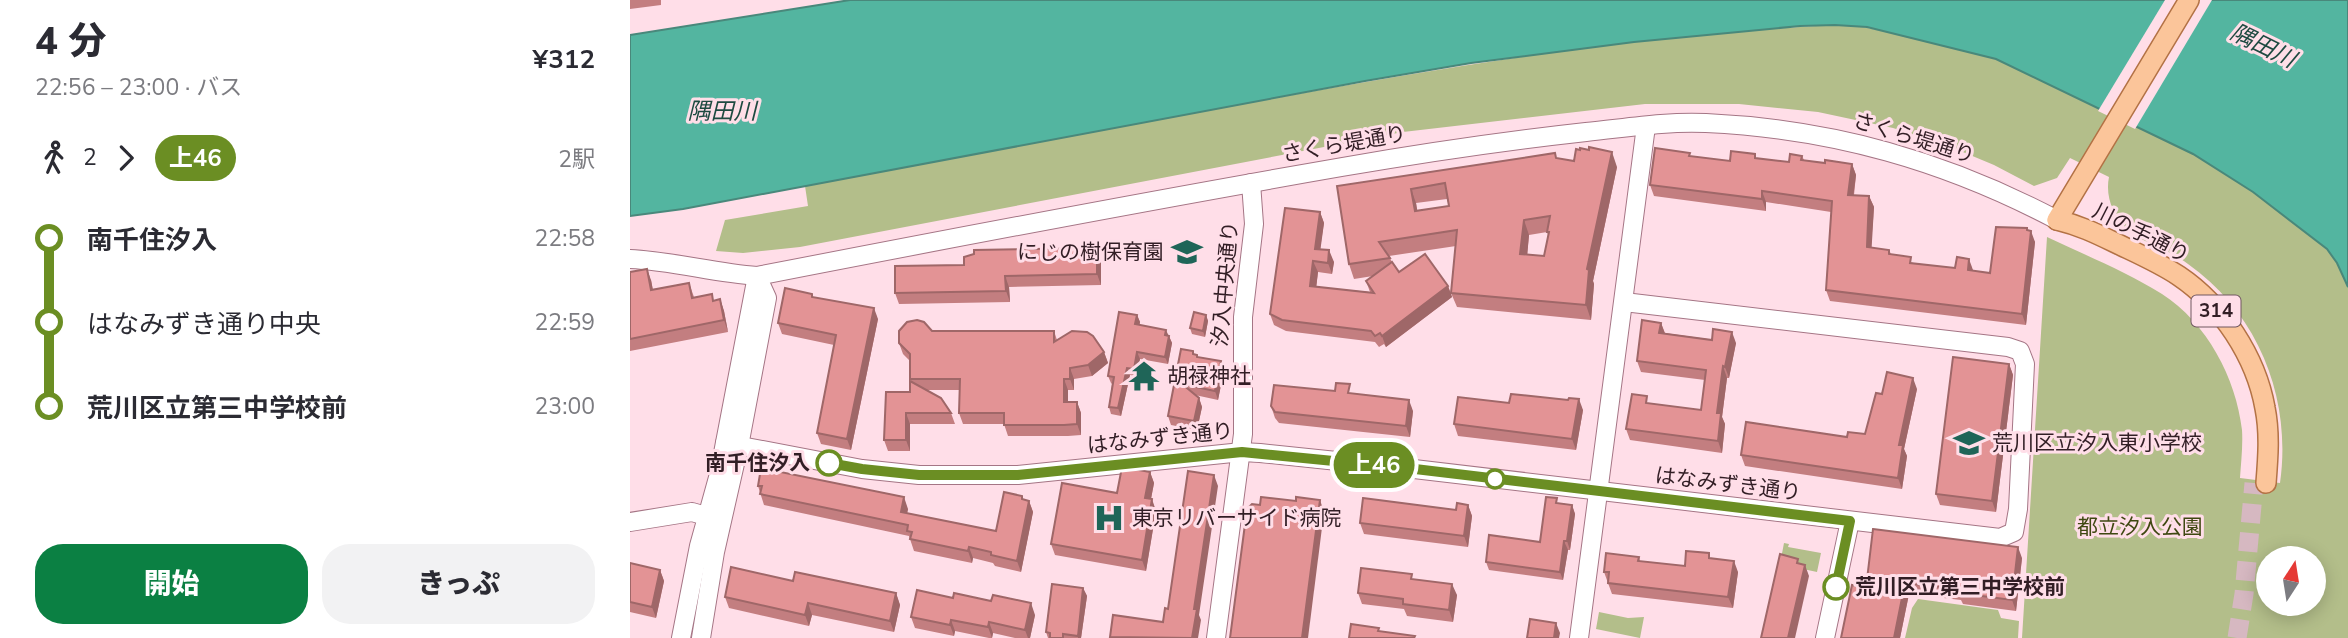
<!DOCTYPE html>
<html lang="ja">
<head>
<meta charset="utf-8">
<style>
	body { margin:0; font-family:"Nunito Sans","Noto Sans JP",sans-serif; background:#f2f2f3; color:#2b2b33; height:100vh; display:flex; flex-direction:column; font-size:26px; white-space:nowrap }
	* { box-sizing:border-box; margin:0 }
	p { font-size:23px; color:#7c7c81 }
	.icon { flex:none; width:38px; height:38px; fill:none; stroke:currentColor; stroke-width:2; stroke-linecap:round; stroke-linejoin:round }
	.map { position:relative; flex:1; overflow:hidden }
	.drawer { display:flex; flex-direction:column; background:#fff; width:630px }
	.drawer>* { flex:none }
	.badge { padding:0 14px; border-radius:23px; font-size:24px; line-height:46px }
	.needle { width:46px; rotate:12deg }
	.tools { position:absolute; left:1626px; top:546px; display:grid; gap:14px }
	.tools a { display:grid; place-items:center; width:70px; height:70px; border-radius:50%; background:#fff; box-shadow:0 4px 18px #0003; font-size:35px }
	.map>.badge { position:absolute; translate:-50% -50%; box-shadow:0 0 0 4px #fff }
	.legs { display:flex; align-items:center; gap:10px; height:77px; padding:0 35px; font-size:23px }
	.legs p { margin-inline-start:auto }
	.head { display:flex; align-items:center; justify-content:space-between; height:119px; padding:0 35px }
	h1 { font-size:38px; font-weight:800; line-height:52px }
	.button { display:flex; gap:14px; margin-top:auto; padding:14px 35px }
	.button a { flex:1; height:80px; border-radius:28px; background:#0b8043; color:#fff; font-size:28px; font-weight:800; line-height:80px; text-align:center }
	.button a+a { background:#f2f2f3; color:#2b2b33 }
	ul { padding:0 35px; list-style:none }
	li { display:flex; align-items:center; gap:24px; height:84px; font-size:26px }
	li i { display:grid; place-items:center; width:10px; height:100%; margin:0 9px; background:currentColor }
	li i::after { content:''; width:18px; height:18px; margin:-9px; border:5px solid; border-radius:50%; background:#fff }
	li p { margin-inline-start:auto }
	li:first-child i { background:linear-gradient(#0000 50%,currentColor 0) }
	li:last-child i { background:linear-gradient(currentColor 50%,#0000 0) }
	main { display:flex; flex:1; min-height:0 }
	.map>svg:first-child { display:block }
	.green { fill:#b3be8a; fill-rule:evenodd }
	.water { fill:#53b5a0; stroke:#49887b; stroke-width:2 }
	.pier { fill:#ffdee8 }
	.lines { fill:none; stroke-linecap:round; stroke-linejoin:round }
	.primary-tunnel { stroke:#d6b8c1; stroke-width:19; stroke-dasharray:19 10; stroke-linecap:butt }
	.secondary-casing { stroke:#a57585; stroke-width:20 }
	.primary-casing { stroke:#b37245; stroke-width:22 }
	.secondary { stroke:#fff; stroke-width:18 }
	.primary { stroke:#fbc59a; stroke-width:19 }
	.wall { fill:#c37e80; fill-rule:evenodd }
	.shaded-wall { fill:#9f6768 }
	.building { fill:#e39395; stroke:#9f6768; stroke-width:2; fill-rule:evenodd }
	.line-1-casing { stroke:#fff; stroke-width:16 }
	.line-1 { stroke:#6b8e23; stroke-width:10 }
	.stop-1-dot { fill:#fff; stroke:#6b8e23; stroke-width:3.5 }
	.labels { text-anchor:middle; dominant-baseline:central; stroke-width:6; stroke-linejoin:round; paint-order:stroke }
	.shield { fill:#ffdee8; stroke:#705860; stroke-width:2 }
	.shield-label { font-size:19px; font-weight:bold; fill:#321e25 }
	.street-label { font-size:21px; fill:#321e25; stroke:#ffdee8 }
	.poi-label { font-size:21px; fill:#321e25; stroke:#ffdee8; text-anchor:start }
	.stop-label { font-size:21px; font-weight:bold; fill:#321e25; stroke:#ffdee8; text-anchor:end }
	.park-label { font-size:21px; fill:#3f4811; stroke:#ffdee8 }
	.water-label { font-size:23px; font-style:italic; fill:#1e4a41; stroke:#ffdee8 }
</style>
</head>
<body>
<main>
<section class="drawer">
<div class="head"><div><h1>4 分</h1><p>22:56 – 23:00 · バス</p></div><b>¥312</b></div>
<div class="legs"><svg class="icon" aria-label="walk" viewBox="0 0 24 24"><circle cx="13" cy="4" r="2"/><path d="M13 8l-2 6 4 7M11 14l-3 7M7 12l3-4h3l4 4"/></svg>2<svg class="icon" aria-label="forward" viewBox="0 0 24 24"><path d="M9 5l7 7-7 7"/></svg><b class="badge" style="background:#6b8e23;color:#fff">上46</b><p>2駅</p></div>
<ul>
<li><i style="color:#6b8e23"></i><b>南千住汐入</b><p>22:58</p></li>
<li><i style="color:#6b8e23"></i><span>はなみずき通り中央</span><p>22:59</p></li>
<li><i style="color:#6b8e23"></i><b>荒川区立第三中学校前</b><p>23:00</p></li>
</ul>
<div class="button"><a>開始</a><a>きっぷ</a></div>
</section>
<div class="map">
<svg width="1718" height="638" viewBox="0 0 1718 638">
	<rect width="100%" height="100%" fill="#ffdee8"/>
	<g class="green">
		<path d="M1205 25H1223L1253 31 1366 59 1563 154 1623 192 1697 249 1707 263 1718 287V638H1392L1417 237C1455 255 1497 272 1532 294 1577 323 1606 378 1612 430 1613 446 1611 462 1610 478L1650 483C1662 399 1629 314 1558 264 1540 250 1515 244 1498 230 1483 217 1475 196 1479 177L1440 158 1427 178 1404 186 1364 165 1316 145 1263 128 1188 112 1109 104H1015L773 132 170 247 113 253 86 251 95 220 178 206 175 186C300 163 424 139 549 116 766 75 984 36 1205 25ZM1638 558H1684V604H1638Z"/>
		<path d="M1154 543 1159 544 1158 547 1191 553 1187 572 1150 564Z"/>
		<path d="M1288 599 1368 610 1371 618 1389 621 1388 638H1275L1282 608Z"/>
		<path d="M969 612 998 618 1014 617 1010 638 966 629Z"/>
	</g>
	<path class="water" d="M220 0H1718V287L1707 263 1697 249 1623 192 1563 154 1366 59 1237 27 1205 25 1170 26 1004 42 841 63 735 81 53 209 0 216V35Z"/>
	<path class="pier" d="M1535 0H1582L1505 129 1468 111Z"/>
	<g class="lines">
		<path class="primary-tunnel" d="M1607 638 1614 594 1624 483"/>
		<g class="secondary-casing">
			<g id="secondary">
				<path d="M0 259C43 261 84 273 127 276 322 238 516 201 712 167 793 153 874 141 956 132 996 128 1036 121 1076 123 1203 129 1315 161 1427 220"/>
				<path d="M95 443 232 469 289 475H388L612 452 630 453 784 469 1370 538 1384 532 1388 509 1395 364 1390 351 1378 347 994 302"/>
				<path d="M0 522 62 512 76 516"/>
				<path d="M51 638 69 546 89 474 127 276"/>
				<path d="M71 638 85 552 109 446 137 298 127 276"/>
				<path d="M586 638 613 434V317L624 224 621 183"/>
				<path d="M949 638 1016 126"/>
				<path d="M1195 638 1220 521"/>
			</g>
		</g>
		<g class="primary-casing">
			<g id="primary">
				<path d="M1427 220C1452 226 1469 235 1492 246 1511 255 1531 264 1549 276 1592 305 1626 357 1635 408 1640 433 1638 458 1636 483"/>
				<path d="M1427 220 1559 0"/>
			</g>
		</g>
		<use href="#secondary" class="secondary"/>
		<use href="#primary" class="primary"/>
	</g>
	<g class="wall">
		<path d="M0 0H31V5L0 9Z"/>
		<path d="M1125 154 1126 158 1159 162 1172 156 1174 160 1195 163 1222 164 1226 175 1224 195 1239 196 1244 207 1241 248 1259 250 1261 254 1283 263 1360 273 1398 231 1405 242 1396 325 1200 301 1196 290 1201 212 1136 202V211L1024 196 1020 185 1060 156 1100 161Z"/>
		<path d="M927 158 944 161 987 167 963 281 964 284 961 320 827 307 821 293 826 246 759 256 762 262 769 272 818 286 822 297 756 347 754 344 749 347 745 342 656 331 644 325 640 314 690 212 694 223 690 249 704 262 702 274 688 272 686 287 740 292 736 281 743 276 724 279 719 264 707 186ZM817 199 819 206 787 211 786 203ZM917 232 918 235 914 256 897 255 899 235Z"/>
		<path d="M467 248 471 259V285L379 287 380 302 269 304 265 293 334 265Z"/>
		<path d="M0 272 21 280 23 290 59 283 64 297 84 301 90 299 94 311 98 332 0 351Z"/>
		<path d="M184 297 248 319 221 450 191 444 187 433 204 345 152 334 148 323Z"/>
		<path d="M507 315 510 322 509 325 539 336 542 343 538 364 510 359 506 376 500 375 491 416 481 414 479 407 482 384 481 383 478 376Z"/>
		<path d="M576 315 578 321 575 337 562 334 560 328Z"/>
		<path d="M1031 323 1035 333 1106 343 1099 378H1097L1092 417 1095 424 1092 453 1000 440 996 429 1020 404 1071 410 1075 380 1011 372 1007 361Z"/>
		<path d="M302 331H424L427 340 474 352 478 363 462 376 444 379V390H438V402H447L451 413V435L438 436H378L374 424H333L329 413 330 390H296L321 413 325 424H280V451H258L254 440 280 392 281 381 280 361 273 354 269 343Z"/>
		<path d="M565 354 567 355 568 357 591 361 594 370 588 400 565 395 569 398 572 407 567 430 541 425 538 416Z"/>
		<path d="M1379 364 1383 375 1366 512 1310 505 1306 494Z"/>
		<path d="M1287 389 1274 449 1277 456 1272 489 1115 466 1111 455 1235 434 1252 394Z"/>
		<path d="M723 393 783 411 780 437 649 423 645 418 641 406Z"/>
		<path d="M938 400 953 410 946 450 828 436 824 424 879 403Z"/>
		<path d="M520 472 524 483 521 499 526 511 516 571 425 555 421 544 487 493Z"/>
		<path d="M128 486 278 509 277 513 366 531 394 500 399 501 403 512 391 572 365 566 363 563 343 558 342 563 284 551 279 536 134 505Z"/>
		<path d="M929 503 942 505 945 514 940 550H938L933 580 859 570 856 562 910 542Z"/>
		<path d="M838 505 842 516 838 547 734 534 730 523 826 510Z"/>
		<path d="M1009 557 1010 561 1055 566 1081 558 1108 572 1103 608 982 594 974 572Z"/>
		<path d="M1392 558 1386 611 1333 604 1331 600 1279 594 1270 638H1211L1236 588Z"/>
		<path d="M0 563 30 570 34 581 26 618 0 612Z"/>
		<path d="M784 579 827 595 823 622 777 616 774 609 732 604 728 593Z"/>
		<path d="M163 581 266 593 270 605 264 632 182 615 179 626 99 608 95 597Z"/>
		<path d="M453 588 457 596 451 638H418L416 632Z"/>
		<path d="M405 615 400 638H385L363 633 362 638H359L325 631 324 636 285 628 281 617Z"/>
	</g>
	<g class="shaded-wall">
		<path d="M982 152 987 167 963 281 964 284 961 320 956 305 957 269Z"/>
		<path d="M1222 164 1226 175 1222 206 1218 195Z"/>
		<path d="M781 189 786 203 790 226 785 211Z"/>
		<path d="M1132 191 1136 202V211L1132 199Z"/>
		<path d="M1239 196 1244 207 1241 258 1237 247Z"/>
		<path d="M690 212 694 223 689 260 685 249Z"/>
		<path d="M894 220 899 235 896 269 890 254Z"/>
		<path d="M1397 228 1401 237V231L1405 242 1396 325 1392 314Z"/>
		<path d="M467 248 471 259V285L467 274Z"/>
		<path d="M699 250 704 262 702 274 698 263Z"/>
		<path d="M1339 259 1343 270H1338Z"/>
		<path d="M683 261 688 272 685 298 680 286Z"/>
		<path d="M17 269 21 280 25 302 21 290Z"/>
		<path d="M375 276 379 287 380 302 376 291Z"/>
		<path d="M818 286 822 297 756 347 752 336Z"/>
		<path d="M90 299 94 311 98 332 94 320Z"/>
		<path d="M244 308 248 319 221 450 217 439Z"/>
		<path d="M507 315 510 322 508 332 505 324Z"/>
		<path d="M576 315 578 321 575 337 573 331Z"/>
		<path d="M1031 323 1035 334 1029 333Z"/>
		<path d="M536 330 542 343 538 364 535 357Z"/>
		<path d="M1102 332 1106 343 1099 378 1095 367Z"/>
		<path d="M474 352 478 363 462 376 458 365Z"/>
		<path d="M507 352 510 359 506 376 504 369Z"/>
		<path d="M591 361 594 370 588 400 585 391Z"/>
		<path d="M1379 364 1383 375 1366 512 1362 501Z"/>
		<path d="M1093 366 1097 378 1092 417 1095 424 1092 453 1088 441 1087 413Z"/>
		<path d="M440 368 444 379V390L440 379Z"/>
		<path d="M497 368 500 375 491 416 488 408Z"/>
		<path d="M1283 378 1287 389 1274 449 1277 456 1272 489 1268 478 1269 445Z"/>
		<path d="M434 379 438 390V413L434 402Z"/>
		<path d="M569 398 572 407 567 430 564 421Z"/>
		<path d="M949 399 953 410 946 450 942 439Z"/>
		<path d="M779 400 783 411 780 437 776 426Z"/>
		<path d="M447 402 451 413V435L447 424Z"/>
		<path d="M276 413 280 424V451L276 440Z"/>
		<path d="M520 472 524 483 519 509 515 498Z"/>
		<path d="M584 475 588 486 569 615 571 620 568 638H562L564 609Z"/>
		<path d="M274 497 278 509 275 523 271 512Z"/>
		<path d="M522 499 526 511 516 571 512 560Z"/>
		<path d="M690 500 694 512 678 638H672Z"/>
		<path d="M399 501 403 512 391 572 387 561Z"/>
		<path d="M838 505 842 516 838 547 834 536Z"/>
		<path d="M942 505 945 514 940 550 937 541Z"/>
		<path d="M934 541 938 550 933 580 930 572Z"/>
		<path d="M339 547 343 558 342 563 338 551Z"/>
		<path d="M1388 547 1392 558 1386 611 1382 600Z"/>
		<path d="M1104 561 1108 572 1103 608 1098 597Z"/>
		<path d="M1175 565 1179 576 1165 638H1158Z"/>
		<path d="M30 570 34 581 26 618 22 607Z"/>
		<path d="M1275 583 1279 594 1270 638H1264Z"/>
		<path d="M822 584 827 595 823 622 819 610Z"/>
		<path d="M453 588 457 596 451 638H448V636Z"/>
		<path d="M266 593 270 605 264 632 260 621Z"/>
		<path d="M178 603 182 615 179 626 175 615Z"/>
		<path d="M401 603 405 615 400 638H398L395 630Z"/>
		<path d="M321 620 325 631 324 636 320 625Z"/>
		<path d="M359 622 363 633 362 638 358 627Z"/>
		<path d="M926 623 930 633 929 638H924Z"/>
	</g>
	<g class="building">
		<path d="M959 147 982 152 957 269 959 270 956 305 821 293 827 230 749 242 760 258 719 264 707 186 925 153 926 158 944 161 946 149 950 150V148L959 150ZM815 183 819 206 785 211 781 189ZM920 216 917 232H919L914 256 890 254 894 220Z"/>
		<path d="M1025 148 1060 153 1059 156 1100 161 1101 151 1125 154V158L1159 162 1160 154 1172 156 1171 160 1195 163V160L1222 164 1218 195 1239 196 1237 247 1259 250V254L1281 257 1280 263 1325 268 1327 257 1339 259 1338 270 1360 273 1366 227 1397 228V230L1401 231 1392 314 1196 290 1202 201 1132 191V199L1020 185Z"/>
		<path d="M655 208 690 212 685 249 699 250 698 263 683 261 680 286 744 293 736 281 762 262 769 272 795 254 818 286 752 336 750 333 745 336 741 331 652 320 640 314Z"/>
		<path d="M467 248V274L375 276 376 291 265 293V266L334 265V257L344 254V250Z"/>
		<path d="M17 269 21 290 59 283 62 298 82 294 83 301 90 299 94 320 0 339V272Z"/>
		<path d="M155 288 182 294V297L244 308 217 439 187 433 206 335 148 323Z"/>
		<path d="M489 312 507 315 505 324 536 330 535 335 539 336 535 357 507 352 504 369 497 368 488 408 479 407 484 377 478 376Z"/>
		<path d="M564 312 576 315 573 331 560 328Z"/>
		<path d="M287 320 294 322 302 331H424V342L442 331 457 332 463 336 474 352 458 365 440 368V379H434V402H447V424L434 425H374V413H329L330 379H280V354L269 343V331L277 322Z"/>
		<path d="M1012 320 1031 323 1029 333 1082 340 1083 329 1102 332 1095 367 1093 366 1087 413H1091L1088 441 996 429 1002 394 1017 396 1016 403 1071 410 1076 370 1007 361Z"/>
		<path d="M551 349 563 351V354L567 355V357L591 361 585 391 552 384 569 398 564 421 538 416Z"/>
		<path d="M1323 357 1379 364 1362 501 1306 494Z"/>
		<path d="M1257 372 1283 378 1269 445H1273L1268 478 1111 455 1116 422 1217 437 1218 432 1235 434 1246 393 1252 394Z"/>
		<path d="M280 381 311 398 321 413H276V440H254L256 392H280Z"/>
		<path d="M706 383 720 384 718 393 779 400 776 426 645 412 641 406 644 385 705 391Z"/>
		<path d="M881 394 938 400 939 398 949 399 942 439 824 424 828 397 879 403Z"/>
		<path d="M492 467 520 472 515 498 522 499 512 560 421 544 432 483 487 493Z"/>
		<path d="M131 468 274 497 271 512 366 531 374 492 392 496V499L399 501 387 561 361 555V552L339 547 338 551 280 539 282 532 277 531 278 525 130 494 132 486H128Z"/>
		<path d="M558 471 584 475 564 609H567L562 638 480 637 483 615 533 622 535 608 538 609Z"/>
		<path d="M631 497 666 501V497L690 500 672 638H600L617 509 622 504 630 505Z"/>
		<path d="M916 497 927 498 926 503 942 505 937 541H934L930 572 856 562 859 535 910 542Z"/>
		<path d="M733 498 826 510 827 503 838 505 834 536 730 523Z"/>
		<path d="M1243 529 1388 547 1382 600 1329 593V589L1275 583 1264 638H1211L1222 585 1236 588Z"/>
		<path d="M1056 551 1079 553V558L1104 561 1098 597 978 583 979 572H974L976 553 1009 557 1008 561 1055 566Z"/>
		<path d="M1150 554 1168 559 1167 563 1175 565 1158 638H1131Z"/>
		<path d="M0 563 30 570 22 607 0 602Z"/>
		<path d="M101 567 163 581 165 572 266 593 260 621 178 603 175 615 95 597Z"/>
		<path d="M731 568 782 574 781 579 822 584 819 610 773 604V599L728 593Z"/>
		<path d="M422 584 453 588 448 636 433 634V638H420V633L416 632Z"/>
		<path d="M287 590 323 598 324 593 361 601 363 595 401 603 395 630 359 622 358 627 321 620 320 625 281 617Z"/>
		<path d="M900 619 926 623 924 638H897Z"/>
		<path d="M721 624 749 628 748 631 785 636 784 638H719Z"/>
	</g>
	<g class="lines">
		<g class="line-1-casing">
			<path id="line-1" d="M199 463 232 469 289 475H388L612 452 785 469 1220 521 1206 587"/>
		</g>
		<use href="#line-1" class="line-1"/>
	</g>
	<defs>
		<g id="school-bare" transform="scale(2.415)"><path d="M0-5L7-2L0 1L-7-2ZM-4 1L0 2.5L4 1V4Q0 6-4 4Z" fill="#1f6558" stroke="#ffdee8" stroke-width="2.5" paint-order="stroke"/></g>
		<g id="temple-bare" transform="scale(2.415)"><path d="M0-6L5-2H3V0L6.5 2.5H4V6H1.5V3h-3V6H-4V2.5H-6.5L-3 0V-2H-5Z" fill="#1f6558" stroke="#ffdee8" stroke-width="2.5" paint-order="stroke"/></g>
		<g id="hospital-bare" transform="scale(2.415)"><path d="M-5-5h3v3.5h4V-5h3V5h-3V1.5h-4V5h-3Z" fill="#1f6558" stroke="#ffdee8" stroke-width="2.5" paint-order="stroke"/></g>
	</defs>
	<g fill-rule="evenodd">
		<use href="#school-bare" x="557" y="252"/>
		<use href="#temple-bare" x="514" y="376"/>
		<use href="#school-bare" x="1339" y="443"/>
		<use href="#hospital-bare" x="479" y="518"/>
	</g>
	<g class="stop-1-dot">
		<circle cx="199" cy="463" r="12"/>
		<circle cx="865" cy="479" r="9"/>
		<circle cx="1206" cy="587" r="12"/>
	</g>
	<g class="labels">
		<rect class="shield" x="1561.5" y="295.5" width="49" height="31" rx="5"/>
		<g class="shield-label">
			<text x="1586" y="311">314</text>
		</g>
		<g class="street-label">
			<text transform="translate(1284 138) rotate(17)">さくら堤通り</text>
			<text transform="translate(714 144) rotate(-10)">さくら堤通り</text>
			<text transform="translate(1511 233) rotate(27)">川の手通り</text>
			<text transform="translate(595 284) rotate(-85)">汐入中央通り</text>
			<text transform="translate(530 438) rotate(-6)">はなみずき通り</text>
			<text transform="translate(1098 484) rotate(7)">はなみずき通り</text>
		</g>
		<g class="poi-label">
			<text x="534" y="252" text-anchor="end">にじの樹保育園</text>
			<text x="537" y="376">胡禄神社</text>
			<text x="1362" y="443">荒川区立汐入東小学校</text>
			<text x="502" y="518">東京リバーサイド病院</text>
		</g>
		<g class="stop-label">
			<text x="180" y="463">南千住汐入</text>
			<text x="1225" y="587" text-anchor="start">荒川区立第三中学校前</text>
		</g>
		<g class="park-label">
			<text x="1510" y="527">都立汐入公園</text>
		</g>
		<g class="water-label">
			<text transform="translate(1633 46) rotate(26)">隅田川</text>
			<text x="92" y="111">隅田川</text>
		</g>
	</g>
</svg>
<div class="tools">
<a><svg class="needle" viewBox="-14 -14 28 28"><path d="M0-13l5 13h-10z" fill="#e53935"/><path d="M0 13l5-13h-10z" fill="#7c7c81"/></svg></a>
</div>
<b class="badge" style="left:744px;top:465px;background:#6b8e23;color:#fff">上46</b>
</div>
</main>
</body>
</html>
